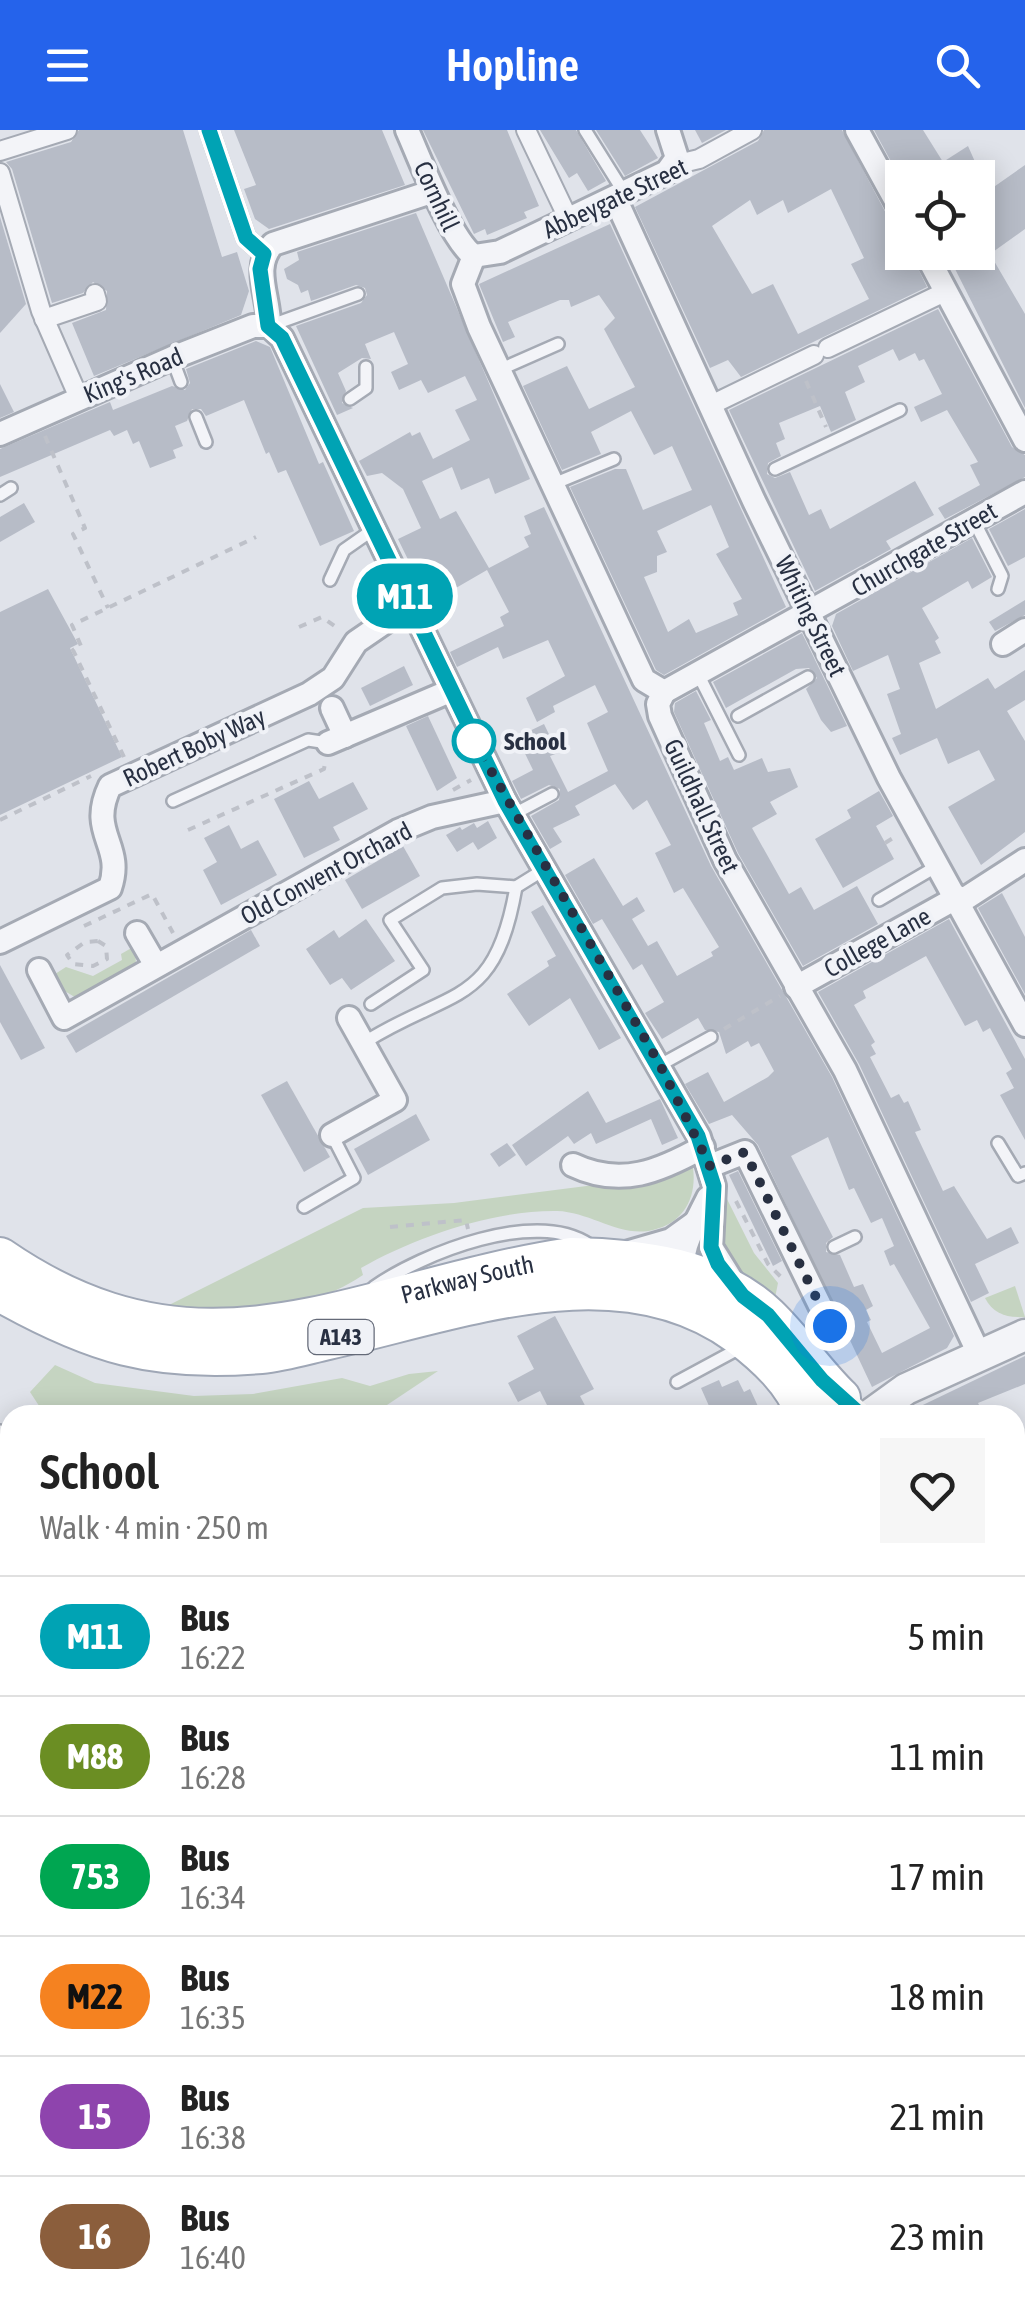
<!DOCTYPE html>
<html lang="en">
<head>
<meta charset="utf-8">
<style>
	body { margin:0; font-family:"Asap Condensed",sans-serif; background:#f6f6f6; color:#222; height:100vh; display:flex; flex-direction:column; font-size:38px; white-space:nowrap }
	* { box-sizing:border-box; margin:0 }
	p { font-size:32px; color:#767676 }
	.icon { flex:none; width:55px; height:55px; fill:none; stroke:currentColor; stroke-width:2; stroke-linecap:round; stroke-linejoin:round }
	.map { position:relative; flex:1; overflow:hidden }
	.side { position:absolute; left:0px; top:1275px; width:1025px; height:912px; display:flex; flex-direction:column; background:#fff; border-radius:30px 30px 0 0; box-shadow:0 5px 25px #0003 }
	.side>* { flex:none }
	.badge { padding:0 20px; border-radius:32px; font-size:35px; line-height:65px }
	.fabs { position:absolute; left:885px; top:30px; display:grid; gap:20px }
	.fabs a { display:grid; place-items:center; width:110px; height:110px; border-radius:0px; background:#fff; box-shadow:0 5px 25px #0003; font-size:50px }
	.you { position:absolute; width:50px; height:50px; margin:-25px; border:8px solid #fff; border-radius:50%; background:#1a73e8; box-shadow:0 0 0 15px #1a73e833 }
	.map>.badge { position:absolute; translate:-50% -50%; box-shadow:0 0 0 5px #fff }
	.round { display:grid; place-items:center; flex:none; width:105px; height:105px; border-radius:0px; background:#f6f6f6 }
	.summary { display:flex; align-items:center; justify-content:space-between; height:170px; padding:0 40px }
	h1 { font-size:48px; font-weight:600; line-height:75px }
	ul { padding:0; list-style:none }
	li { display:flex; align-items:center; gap:30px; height:120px; padding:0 40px; border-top:2px solid #e0e0e0 }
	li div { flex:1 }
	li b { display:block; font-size:38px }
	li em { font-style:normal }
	li .badge { min-width:110px; font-weight:700; text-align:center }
	header { display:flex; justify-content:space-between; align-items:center; height:130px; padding:0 40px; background:#2563eb; color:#fff; font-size:45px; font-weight:600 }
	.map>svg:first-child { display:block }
	.green { fill:#c5d4c1 }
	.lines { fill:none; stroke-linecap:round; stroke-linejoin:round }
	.stream { stroke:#99b0cb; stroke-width:6 }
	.building { fill:#b7bcc7; fill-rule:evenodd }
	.service-casing { stroke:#a5aab4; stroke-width:16 }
	.pedestrian-casing { stroke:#a5aab4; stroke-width:22 }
	.minor-casing { stroke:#a5aab4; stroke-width:28 }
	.tertiary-casing { stroke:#a5aab4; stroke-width:35 }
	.primary-casing { stroke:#9fa7b6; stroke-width:42 }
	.path { stroke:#bec1c9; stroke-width:4; stroke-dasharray:8 8; stroke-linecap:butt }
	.service { stroke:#f3f4f8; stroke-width:11 }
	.pedestrian { stroke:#f3f4f8; stroke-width:18 }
	.minor { stroke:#f3f4f8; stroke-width:22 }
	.tertiary { stroke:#f3f4f8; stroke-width:30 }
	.primary { stroke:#fff; stroke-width:38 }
	.line-casing { stroke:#fff; stroke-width:22 }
	.line { stroke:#00a3b4; stroke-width:15 }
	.walk { stroke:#283042; stroke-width:10; stroke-dasharray:0 18 }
	.stop-dot { fill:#fff; stroke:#00a3b4; stroke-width:5 }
	.labels { text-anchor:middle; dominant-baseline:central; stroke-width:8; stroke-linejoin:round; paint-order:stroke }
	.shield { fill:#f0f2f7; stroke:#646a78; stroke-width:2.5 }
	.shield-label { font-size:22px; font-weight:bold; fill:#283042 }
	.street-label { font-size:25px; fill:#283042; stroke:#f0f2f7 }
	.stop-label { font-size:25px; font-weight:bold; fill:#283042; stroke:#f0f2f7; text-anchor:start }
</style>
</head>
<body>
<header><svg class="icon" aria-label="menu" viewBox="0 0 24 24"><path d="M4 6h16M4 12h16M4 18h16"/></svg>Hopline<svg class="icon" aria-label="search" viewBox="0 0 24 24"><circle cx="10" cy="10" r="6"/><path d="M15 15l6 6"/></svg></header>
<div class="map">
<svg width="1025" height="2186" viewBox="0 0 1025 2186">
	<rect width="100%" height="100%" fill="#e0e3ea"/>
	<g class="green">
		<path d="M135 816 136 835 78 869 58 857 55 844 66 837 93 846 122 830 121 824Z"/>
		<path d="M693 1038C697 1067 684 1093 653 1100 620 1108 591 1082 557 1081 494 1080 415 1107 361 1138L363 1145C295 1190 236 1179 157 1181L363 1078 454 1073 657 1047Z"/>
		<path d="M726 1067 754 1123 778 1153 775 1168C720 1141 714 1128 726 1067Z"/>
		<path d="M1015 1156 1025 1187C1007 1188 993 1184 985 1168Z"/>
		<path d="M55 1235 95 1253 194 1266 253 1264 342 1248 370 1256 409 1244 438 1241 372 1285H45L30 1262Z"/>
		<path d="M1025 1957V2186H182L199 2178H1015V1963Z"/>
	</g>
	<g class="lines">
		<path class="stream" d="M795 2186 796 2178"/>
	</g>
	<g class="building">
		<path d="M79 0H183L222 127 237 122 249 161 241 185 94 246 72 193 106 180 107 161 93 152 83 163 52 173 12 39 6 32 71 12Z"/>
		<path d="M234 0H382L405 55 269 99 255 89 244 59 256 55Z"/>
		<path d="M423 0H507L539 76 524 82 527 88 487 105 485 99 474 104Z"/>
		<path d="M540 0H576L606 51 588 61 577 43 569 48Z"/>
		<path d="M596 0H640L658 28 625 46Z"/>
		<path d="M695 0H726L702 13Z"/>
		<path d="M764 0H842L889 89 902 97V122H910L927 157 741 247 728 230 710 238 635 77 758 11ZM831 59 864 128 851 134 869 169 798 204 773 154 752 164 712 96 750 70 757 85 783 70 788 83Z"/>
		<path d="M874 0H923L943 32 968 16 988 61 1025 35V99L990 124 1025 184V278L947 123 978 122V48H900Z"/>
		<path d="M416 83 530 349 495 364 489 348 461 360 452 337 422 351 440 389 456 381 489 438 529 417 524 407 531 404 524 386 544 377 711 736 832 947 954 1206 947 1218 872 1257 758 1015 732 985 709 994 685 954 708 942 724 972 768 947 774 941 759 913 751 917 748 911 726 924 719 902 705 900 698 888 662 909 645 883 664 872 642 834 633 840 602 789 593 794 565 745 594 728 623 776 637 767 645 781 632 789 648 816 657 811 677 846 713 826 711 822 719 817 683 758 674 763 655 723 671 715 647 670 633 680 615 654 575 676 580 685 553 698 562 712 550 719 531 686 559 670 560 659 549 655 521 669 512 651 533 640 517 607 544 594 558 623 550 626 568 662 608 641 587 593 608 582 595 555 553 576 555 582 537 592 526 568 565 546 548 510 503 529 498 517 457 537 450 522 504 496 500 487 509 482 487 440 449 462 438 437 415 444 398 409 421 398 403 359 382 343 367 346 359 331 410 302 412 306 420 302 433 329 470 310 455 280 477 270 465 246 428 263 421 250 399 260 391 242 408 234 394 202 365 214 371 229 362 228 338 243 346 261 342 273 353 278 337 285 296 196 361 173 367 165 365 158 356 155 311 171 308 160 301 163 298 155 287 149 284 139 299 130 297 122ZM828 1007 849 1060 854 1058 871 1093 882 1088 894 1116 884 1121 890 1136 894 1134 930 1198 882 1223 867 1192 871 1190 866 1180 873 1176 863 1154 854 1157 840 1125 826 1122V1113L833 1107 791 1026Z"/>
		<path d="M0 87 26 174 0 203Z"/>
		<path d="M610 94 786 477 664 545 656 540 570 357 615 339H626L643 380 692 360 672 316 654 325 631 281 591 302 601 324 562 340 523 256 567 236 589 279 635 257 604 199 615 188 599 165 571 177 569 170H560L508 192 515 207 503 212 479 154ZM711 375 729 417 716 424 742 469 733 473 738 485 696 503 689 489 668 502 644 447 657 442V426L667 422 657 401Z"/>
		<path d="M938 179 1012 317 1025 325V347L945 389 938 378 980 355 970 335 978 332 947 280 921 292 914 277 942 264 924 229 919 231 915 223 899 231 893 219 858 236 865 252 845 262 856 290 831 302 820 276 779 293 785 309 776 313 781 326 768 333 767 344 775 348 790 342 809 385 821 379 830 399 915 351 934 385 886 411 891 419 815 461 729 280Z"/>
		<path d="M256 211 270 217 319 334 323 332 354 401 320 416 286 340 278 343 269 322 266 324 244 270 206 286 201 279H192L187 291 175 296 183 316 173 320 176 328 150 338 139 311 133 314 127 300 114 306 110 300 0 347V319L110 272 113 280 172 256 185 260 190 253 186 239Z"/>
		<path d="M0 254 14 282 0 288Z"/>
		<path d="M24 373 35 392 0 412V387Z"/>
		<path d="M1025 379V427L1008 436 989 399Z"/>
		<path d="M972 408 992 447 972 459 968 451 922 478 939 508 935 511 941 523 919 533 936 579 988 548 995 559 1025 540V570L1007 581 1025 611V702L981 735 948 677 995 650 979 620 948 634 937 608 900 625 892 608 901 604 887 564 900 559 888 525 853 541 832 496 836 484Z"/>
		<path d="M48 459 78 514 70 518 122 627 0 685V482Z"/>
		<path d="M1025 470V485L995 501 989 492Z"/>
		<path d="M802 503 847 596 831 602 821 590 806 559 817 548 809 538 796 539 726 578 713 552Z"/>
		<path d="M404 536 413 555 370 576 361 558Z"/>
		<path d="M696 561 711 590 704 593 720 631 728 627 734 640 762 628 768 642 790 638 798 657 770 672 777 684 752 698 789 764 801 757 814 780 857 756 878 794 803 836 738 723 674 582 675 573Z"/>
		<path d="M428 586 457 648 437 661 406 596Z"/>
		<path d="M309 651 319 669 353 652 368 679 333 697 340 710 304 728 274 669Z"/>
		<path d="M879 661 893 686 876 696 894 729 843 758 815 709 851 688 847 680Z"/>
		<path d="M488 691 497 708 478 720 473 712 457 722 446 705 460 697 462 700 474 693 477 698Z"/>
		<path d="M229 695 241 719 258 710 277 745 221 775 203 740 217 732 204 708Z"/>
		<path d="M403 716 420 746 362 779 345 750Z"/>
		<path d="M1002 763 1025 807V864L978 778Z"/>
		<path d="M543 775 621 908 599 920 570 868 529 896 507 864 549 836 547 831 556 826 531 782Z"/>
		<path d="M366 789 395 831 351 860 342 848 330 855 306 819 334 800 339 808Z"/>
		<path d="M949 789 1025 929V1010L1000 965 1014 958 1006 943 1012 939 990 898 983 902 977 890 965 896 926 826 863 861 866 868 854 875 875 912 871 915 876 924 870 927 891 968 899 964 904 973 908 971 921 1000 915 1002 943 1061 954 1056 987 1109 1011 1097 1019 1113 975 1134 989 1163 971 1172 859 934 818 862Z"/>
		<path d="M251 800 260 816 76 923 66 906Z"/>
		<path d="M0 835 45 918 21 930 0 892Z"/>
		<path d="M287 951 330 1027 304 1042 261 965Z"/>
		<path d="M588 961 606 993 660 969 678 1008 662 1015 651 989 596 1014 591 1003 574 1014 568 1006 526 1036 512 1015Z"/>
		<path d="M416 984 430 1010 368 1045 354 1019Z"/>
		<path d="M507 1013 516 1025 499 1037 490 1024Z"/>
		<path d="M738 1041 782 1131 773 1136 729 1045Z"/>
		<path d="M555 1186 594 1259 580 1266 590 1285H552L540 1261 518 1272 508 1253 534 1239 517 1206Z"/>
		<path d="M1025 1226V1254L978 1273 984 1285H902Z"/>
		<path d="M719 1250 722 1257 738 1250 744 1262 750 1259 762 1285H713L701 1258Z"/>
	</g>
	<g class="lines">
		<g class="service-casing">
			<g id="service">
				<path d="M585 0 625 64"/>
				<path d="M269 196 358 164"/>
				<path d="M172 228 181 252"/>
				<path d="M499 240 558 214"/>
				<path d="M350 269 366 258V237"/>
				<path d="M196 287 206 312"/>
				<path d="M775 339 900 280"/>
				<path d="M551 355 614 329"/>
				<path d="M0 365 11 358"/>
				<path d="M974 391 1002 446 998 459"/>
				<path d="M330 450 344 420 374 399"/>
				<path d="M698 544 739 625"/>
				<path d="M738 586 808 547"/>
				<path d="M173 671 308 610 328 613"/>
				<path d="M514 684 552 664"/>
				<path d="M879 770 939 735"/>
				<path d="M371 874 423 840 390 790 442 758 477 754 516 757 545 739"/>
				<path d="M365 912C453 857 495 878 516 757"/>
				<path d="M660 935 711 907"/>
				<path d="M998 1013 1018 1046 1025 1043"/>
				<path d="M304 1077 354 1048 332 1005"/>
				<path d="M834 1117 855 1107"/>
				<path d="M374 1157C423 1123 536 1078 590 1115"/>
				<path d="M677 1252 740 1218"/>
				<path d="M0 1301 5 1325"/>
				<path d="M1015 1451 1025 1445"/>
			</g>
		</g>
		<g class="pedestrian-casing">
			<g id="pedestrian">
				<path d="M209 0 246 108 264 124"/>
				<path d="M526 0 568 88"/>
				<path d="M0 21 67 0"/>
				<path d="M674 35 699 29 752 0"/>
				<path d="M0 43 41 181 79 268"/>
				<path d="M44 189 97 171 95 164"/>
				<path d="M828 218 947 161"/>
				<path d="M711 275 814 225"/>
			</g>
		</g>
		<g class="minor-casing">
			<g id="minor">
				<path d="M407 0C420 29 451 111 474 126"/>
				<path d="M857 0 902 82"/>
				<path d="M615 68 754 371 889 648 1025 895"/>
				<path d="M925 122 1025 310"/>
				<path d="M474 126 463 154 479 197 644 550 664 562"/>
				<path d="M474 126 500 122 667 42 677 28 668 0"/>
				<path d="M269 196 282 208 505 671 699 1007 714 1056 711 1117 734 1154"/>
				<path d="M269 196C270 168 251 137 273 114L431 62"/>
				<path d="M0 304 172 228 253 196H269"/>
				<path d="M1003 514 1025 500"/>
				<path d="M664 562 658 574 660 586 725 730 845 940 979 1224"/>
				<path d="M664 562 1025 362"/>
				<path d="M332 578 345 606"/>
				<path d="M328 613 450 561"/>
				<path d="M960 772 1025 730"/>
				<path d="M137 803 155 834"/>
				<path d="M0 812 110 758C125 714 87 704 110 656L309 564 333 548 356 512 410 475"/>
				<path d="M39 840 64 888 398 701 432 687 505 671"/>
				<path d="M796 857 958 767"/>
				<path d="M332 1005 395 970 349 888"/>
				<path d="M573 1035C621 1058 660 1041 703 1017"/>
				<path d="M710 1036 745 1022 830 1196 799 1221"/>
				<path d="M626 1123 671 1110 696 1092"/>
				<path d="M685 1150C676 1123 696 1093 708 1068"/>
				<path d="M0 1585 10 1581"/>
				<path d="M1015 1727 1025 1722"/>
				<path d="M0 1850 10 1843"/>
			</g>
		</g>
		<g class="tertiary-casing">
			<path id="tertiary" d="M870 1285 906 1259 1025 1205"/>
		</g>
		<g class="primary-casing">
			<g id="primary">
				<path id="s1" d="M0 1127C206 1269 356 1159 571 1127 639 1128 717 1137 768 1186 795 1212 815 1243 841 1268"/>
				<path d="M0 1162C92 1214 154 1233 261 1224 283 1222 306 1215 328 1210 459 1181 618 1117 738 1205 767 1227 793 1251 806 1285"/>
				<path d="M1015 1609 1025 1626"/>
				<path d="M0 2001 10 1994"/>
			</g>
		</g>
		<g class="path">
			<path d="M806 251 826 297"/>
			<path d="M45 306 85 398 73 404 108 478"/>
			<path d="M299 497 322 487 340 500"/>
			<path d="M124 627 73 520 81 516 72 495 256 407"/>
			<path d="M453 660 471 650"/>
			<path d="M0 690 91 646"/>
			<path d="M188 700 324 639 325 633"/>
			<path d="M885 713 898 705"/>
			<path d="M84 796 152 764 173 803"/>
			<path d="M98 811 106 816 107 829 93 836 73 834 67 825 85 812Z"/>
			<path d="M724 899 780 866"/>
			<path d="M736 1071 768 1134 782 1148"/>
			<path d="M390 1097 466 1090 468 1099"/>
			<path d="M0 1436 10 1432"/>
			<path d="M1015 1886 1025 1877"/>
			<path d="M168 2186 181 2178"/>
		</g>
		<use href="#service" class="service"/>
		<use href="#pedestrian" class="pedestrian"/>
		<use href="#minor" class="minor"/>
		<use href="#tertiary" class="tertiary"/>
		<use href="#primary" class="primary"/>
	</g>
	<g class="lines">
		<g class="line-casing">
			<path id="line" d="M209 0 246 108 264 124 260 139 268 196 282 208 505 671 698 1006 714 1056 711 1117 718 1134 743 1166 768 1185 822 1250 861 1285"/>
		</g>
		<use href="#line" class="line"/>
		<path class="walk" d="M474 611 660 935 710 1036 745 1022 830 1196"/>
	</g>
	<circle class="stop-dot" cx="474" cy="611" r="20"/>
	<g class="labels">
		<rect class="shield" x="308.5" y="1190" width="65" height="34" rx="8"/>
		<g class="shield-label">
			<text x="341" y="1207">A143</text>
		</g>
		<g class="street-label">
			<text transform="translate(437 66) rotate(65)">Cornhill</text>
			<text transform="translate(615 68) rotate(-25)">Abbeygate Street</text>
			<text transform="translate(133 245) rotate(-23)">King's Road</text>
			<text transform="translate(924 419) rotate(-30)">Churchgate Street</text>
			<text transform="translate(811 486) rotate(64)">Whiting Street</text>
			<text transform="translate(194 617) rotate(-25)">Robert Boby Way</text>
			<text transform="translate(702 676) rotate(65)">Guildhall Street</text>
			<text transform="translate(326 743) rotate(-28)">Old Convent Orchard</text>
			<text transform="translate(877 812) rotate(-29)">College Lane</text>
			<text stroke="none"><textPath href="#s1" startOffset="488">Parkway South</textPath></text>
		</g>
		<g class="stop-label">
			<text x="504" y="611">School</text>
		</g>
	</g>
</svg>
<div class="fabs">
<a><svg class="icon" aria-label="locate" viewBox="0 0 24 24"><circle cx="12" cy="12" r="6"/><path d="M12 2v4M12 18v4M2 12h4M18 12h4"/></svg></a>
</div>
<div class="you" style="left:830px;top:1196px"></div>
<b class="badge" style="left:405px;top:466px;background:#00a3b4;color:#fff">M11</b>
<section class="side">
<div class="summary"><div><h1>School</h1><p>Walk · 4 min · 250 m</p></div><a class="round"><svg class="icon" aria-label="heart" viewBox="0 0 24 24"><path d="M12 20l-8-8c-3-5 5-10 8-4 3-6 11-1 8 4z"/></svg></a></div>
<ul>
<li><span class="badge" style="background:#00a3b4;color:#fff">M11</span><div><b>Bus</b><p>16:22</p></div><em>5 min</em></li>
<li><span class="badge" style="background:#6b8e23;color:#fff">M88</span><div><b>Bus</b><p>16:28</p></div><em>11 min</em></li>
<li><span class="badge" style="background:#00a651;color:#fff">753</span><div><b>Bus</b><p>16:34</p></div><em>17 min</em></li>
<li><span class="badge" style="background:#f58220;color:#111">M22</span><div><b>Bus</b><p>16:35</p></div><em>18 min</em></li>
<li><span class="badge" style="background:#8e44ad;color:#fff">15</span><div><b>Bus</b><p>16:38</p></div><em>21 min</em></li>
<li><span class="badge" style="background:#8b5e3c;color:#fff">16</span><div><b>Bus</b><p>16:40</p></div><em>23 min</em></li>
</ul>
</section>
</div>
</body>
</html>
